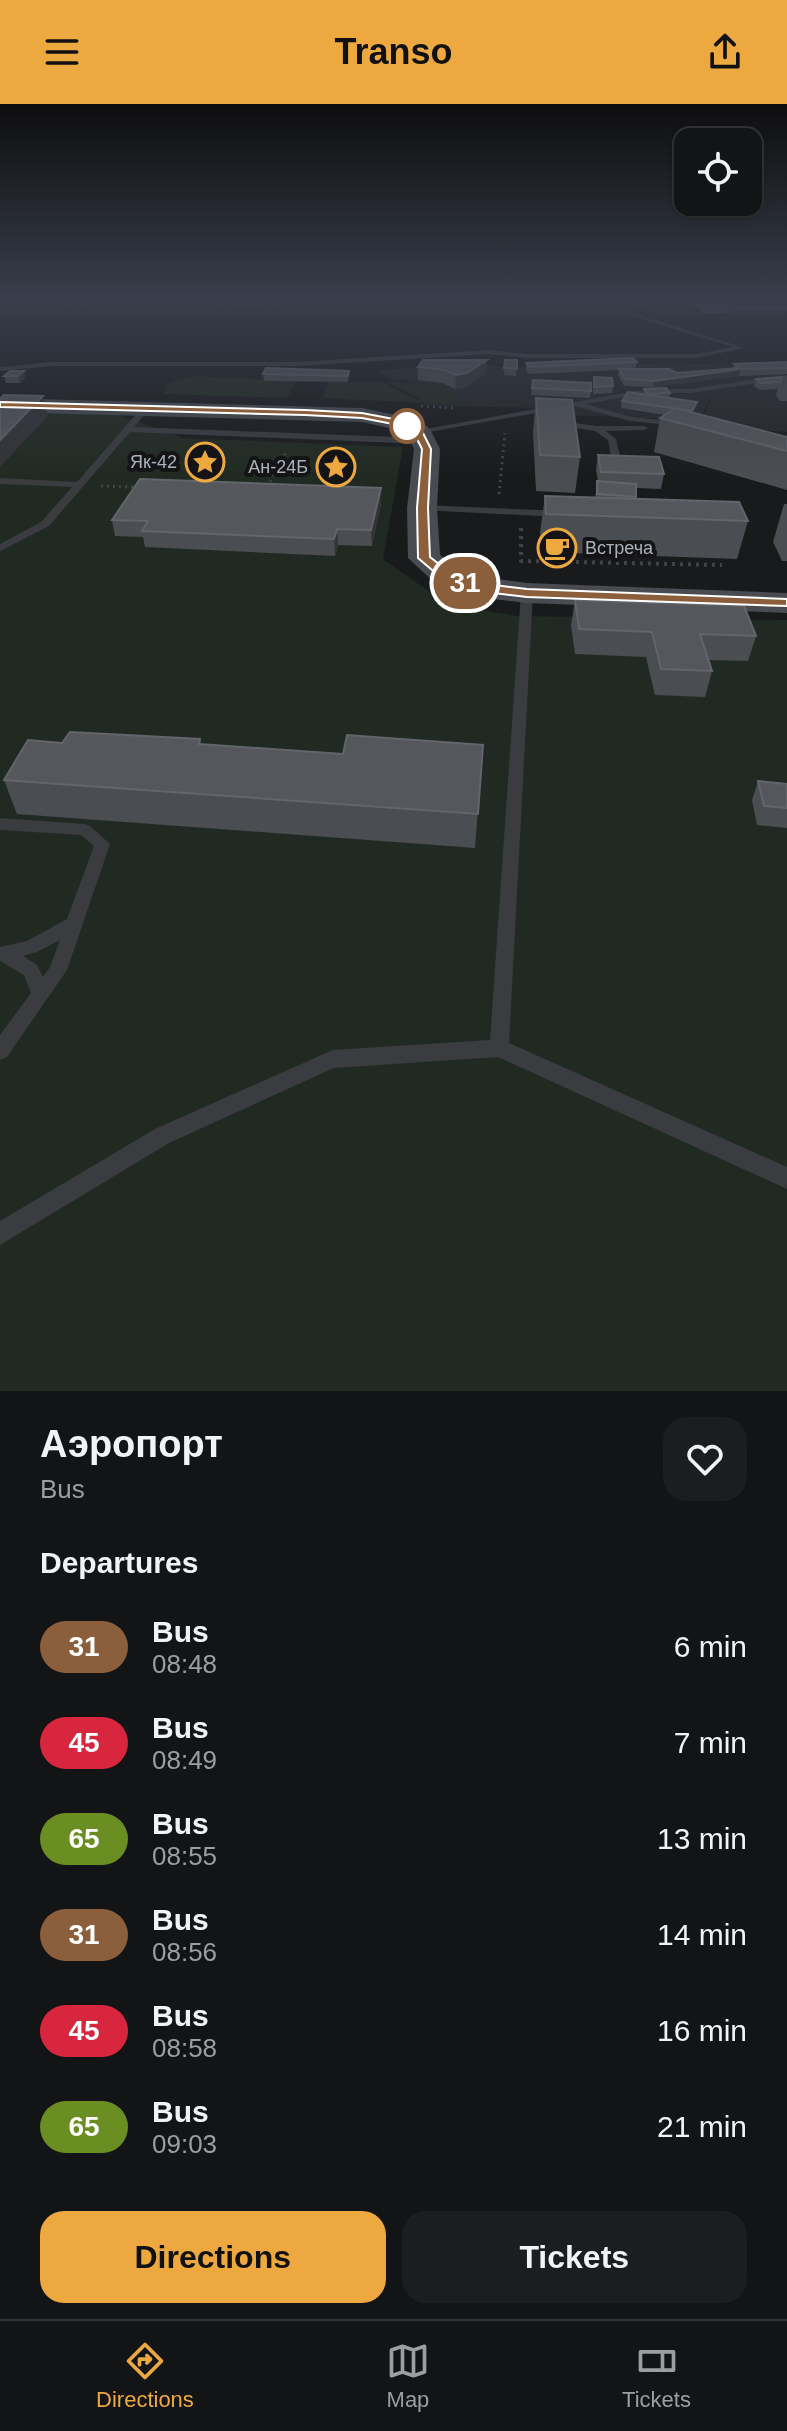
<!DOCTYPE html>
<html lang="en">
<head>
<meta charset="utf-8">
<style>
	body { margin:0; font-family:Helvetica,sans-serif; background:#1c1d1e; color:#f1f3f6; height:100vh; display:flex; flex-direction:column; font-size:30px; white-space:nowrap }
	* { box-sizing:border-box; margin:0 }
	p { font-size:26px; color:#9d9ea0 }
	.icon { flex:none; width:44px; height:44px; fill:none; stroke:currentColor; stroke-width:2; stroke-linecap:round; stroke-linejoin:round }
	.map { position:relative; height:1287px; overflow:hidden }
	.details { display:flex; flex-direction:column; background:#131415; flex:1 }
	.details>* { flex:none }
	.badge { padding:0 16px; border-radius:26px; font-size:28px; line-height:52px }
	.controls { position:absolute; left:674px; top:24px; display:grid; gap:16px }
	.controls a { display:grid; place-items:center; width:88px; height:88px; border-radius:16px; background:#131415; box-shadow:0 2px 6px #0004,0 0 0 2px #323334; font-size:40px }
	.map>.badge { position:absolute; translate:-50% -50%; box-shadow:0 0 0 4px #fff }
	h2 { padding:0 40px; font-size:30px; line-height:72px }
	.round { display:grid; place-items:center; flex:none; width:84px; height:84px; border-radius:24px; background:#1c1d1e }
	.headline { display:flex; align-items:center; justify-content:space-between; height:136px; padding:0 40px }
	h1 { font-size:38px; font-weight:700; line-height:60px }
	.action { display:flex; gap:16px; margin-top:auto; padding:16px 40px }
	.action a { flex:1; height:92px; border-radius:24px; background:#eda940; color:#111; font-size:32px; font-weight:700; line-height:92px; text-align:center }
	.action a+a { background:#1c1d1e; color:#f1f3f6 }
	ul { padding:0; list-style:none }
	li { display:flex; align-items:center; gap:24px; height:96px; padding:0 40px }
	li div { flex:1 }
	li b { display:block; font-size:30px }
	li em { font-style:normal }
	li .badge { min-width:88px; font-weight:700; text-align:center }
	header { display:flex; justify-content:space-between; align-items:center; height:104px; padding:0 40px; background:#eda940; color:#111; font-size:36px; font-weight:700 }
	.dock { display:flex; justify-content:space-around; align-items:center; height:112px; border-top:2px solid #323334; background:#131415; font-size:22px; color:#9d9ea0 }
	.dock a { display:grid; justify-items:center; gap:4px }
	.dock .current { color:#eda940 }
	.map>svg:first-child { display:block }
	.built { fill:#252629 }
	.green { fill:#212a22 }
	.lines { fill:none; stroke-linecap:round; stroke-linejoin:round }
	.path-far2 { stroke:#414347; stroke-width:2; stroke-dasharray:2 3; stroke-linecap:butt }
	.path-far1 { stroke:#414347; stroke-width:3; stroke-dasharray:2 4; stroke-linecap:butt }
	.path { stroke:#414347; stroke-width:4; stroke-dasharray:3 5; stroke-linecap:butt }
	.lane { fill:#3a3c40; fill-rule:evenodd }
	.secondary { fill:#494b50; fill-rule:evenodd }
	.wall { fill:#4a4d51 }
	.shaded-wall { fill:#323437 }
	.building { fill:#55575c; stroke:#62656b; stroke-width:2 }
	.line { fill:#8b5e3c; stroke:#fff; stroke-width:2 }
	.stop-dot { fill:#fff; stroke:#8b5e3c; stroke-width:4 }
	.labels { text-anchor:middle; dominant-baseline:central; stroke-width:8; stroke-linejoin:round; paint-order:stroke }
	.far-poi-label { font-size:18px; fill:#acb1bb; stroke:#141417; text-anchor:end }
</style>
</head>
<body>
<header><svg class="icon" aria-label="menu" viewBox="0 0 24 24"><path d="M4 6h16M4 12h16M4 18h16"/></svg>Transo<svg class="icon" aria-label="share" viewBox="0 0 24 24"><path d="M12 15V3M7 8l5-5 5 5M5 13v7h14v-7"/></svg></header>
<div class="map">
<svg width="787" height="1287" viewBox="0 0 787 1287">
	<rect width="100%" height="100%" fill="#191a1c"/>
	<path class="built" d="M668 259 787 262V328L699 321 715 287 699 316 537 310 532 304 424 301 408 276H391L378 267 444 260 539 264Z"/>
	<g class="green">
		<path d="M192 272 296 277 287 294 163 290 167 279Z"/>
		<path d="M328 278H382L425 299 323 294Z"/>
		<path d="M385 278 441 280 454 284 453 300 430 299Z"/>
		<path d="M0 307 114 309 183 334 403 343 383 455 447 500 517 512 787 516V1287H0Z"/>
	</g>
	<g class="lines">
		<g class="path-far2">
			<path d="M314 193 428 203"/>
			<path d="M0 206 285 193"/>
			<path d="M37 211 238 202 532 209 606 207"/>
		</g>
		<g class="path-far1">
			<path d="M421 302 455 304"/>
			<path d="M101 382 139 383"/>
			<path d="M267 383 287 346"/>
			<path d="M499 390 505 329"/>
		</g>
		<path class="path" d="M521 424V457L722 461"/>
		<g class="lane">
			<path d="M666 193H676L626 207 745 244 696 254H527L490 250 297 262H51L0 267V263L51 258H297L490 246 527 250H696L733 243 616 207Z"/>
			<path d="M787 271V275L690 289H647L586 300 631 313 681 318 682 320 678 322 630 317 575 302 418 330 414 327 647 285H690Z"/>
			<path d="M144 301 151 303 134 323 424 334 428 337 424 340 130 328 49 422 0 447V440L41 418 72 383 0 380V374L77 378Z"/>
			<path d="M557 317 597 322H644L648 324 644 326 606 327 616 335 623 364 618 367 613 364 608 336 595 327 557 321Z"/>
			<path d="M422 401 562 407 567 410 562 413 419 406V402Z"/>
			<path d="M527 486 533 489 509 939 787 1063V1085L498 953 334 964 169 1039 0 1141V1117L155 1025 326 949 333 946 490 936 521 489Z"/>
			<path d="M0 714 85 720 90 722 110 740 67 866 7 953 0 956V931L31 889 24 871 0 857V843L27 837 67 815 94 742 81 731 0 726ZM60 836 50 863 43 873 37 861 23 852 37 848Z"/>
		</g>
		<path class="secondary" d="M0 294 362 304 410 314 427 322 431 327 440 345 437 404 440 451 461 467 481 473 527 479 787 489V509L527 499 477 493 437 481 408 454 407 404 414 345 408 332 394 325 362 318 0 308Z"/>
	</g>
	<g class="wall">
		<path d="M693 193H787V207H731V209L705 210 692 199Z"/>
		<path d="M487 256 486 269 467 283 455 285 443 279 418 276V263Z"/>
		<path d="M505 256H517L516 272 504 271Z"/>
		<path d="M637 258 635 265 677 269 733 265 734 260 787 258V270L739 272 653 283 624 282 618 271 619 266 529 270 526 266V259Z"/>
		<path d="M24 267 25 274 20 279H6L4 272Z"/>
		<path d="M349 267 348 278 264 277 263 270Z"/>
		<path d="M787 272V297H780L776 291 778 285 760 286 754 282 756 275Z"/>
		<path d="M594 273 613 282 612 289 593 290Z"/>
		<path d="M533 276 591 287 590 294 531 291Z"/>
		<path d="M644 285 670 289 669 294 695 305 665 311 621 304 622 297 643 290Z"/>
		<path d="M536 294 580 353 575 389 536 387 533 328Z"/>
		<path d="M660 314 787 347V386L654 348Z"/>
		<path d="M598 351 664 370 661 385 636 384V395L748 417 737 455 542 448 540 429 545 392 595 393 598 377 596 366Z"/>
		<path d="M381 400 372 442 338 441 335 452 145 443 143 433 115 432 112 416Z"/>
		<path d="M784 400H787V457H782L773 438Z"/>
		<path d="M575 496 756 532 748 557 708 556 712 567 705 593 655 591 646 553 575 550 571 521Z"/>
		<path d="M200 635 201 640 343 650 483 641 475 744 17 710 4 676 62 639Z"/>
		<path d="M758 677 787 680V724L757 721 752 696Z"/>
	</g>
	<g class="shaded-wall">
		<path d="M487 256 486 269 467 283 455 285 456 271Z"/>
		<path d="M741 265 739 272 653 283 654 277Z"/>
		<path d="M24 267 25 274 20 279 18 272Z"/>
		<path d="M43 292 48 312 0 363V336Z"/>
		<path d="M381 384V400L372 442 371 426Z"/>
		<path d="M337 425 338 441 335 452 334 435Z"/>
	</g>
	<g class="building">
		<path d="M633 254 637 258 529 263 526 259Z"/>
		<path d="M423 256H487L467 269 456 271 444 266 418 263Z"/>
		<path d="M505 256H517V265L504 264Z"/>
		<path d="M787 258V264L741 265 654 277 625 275 619 265H669L677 269 739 264 734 260Z"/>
		<path d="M266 264 349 267 348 272 263 270Z"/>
		<path d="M10 267H24L18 272H4Z"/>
		<path d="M594 273 612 274 613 282 594 283Z"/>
		<path d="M782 273 780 278 761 279 756 275Z"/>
		<path d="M533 276 591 279V287L532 284Z"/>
		<path d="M666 284 670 289 648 290 644 285Z"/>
		<path d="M628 288 697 298 692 307 622 297Z"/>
		<path d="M4 291 43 292 0 336V295Z"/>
		<path d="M536 294 572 296 580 353 540 351Z"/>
		<path d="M675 304 787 333V347L660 314Z"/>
		<path d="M598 351 659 353 664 370 601 368Z"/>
		<path d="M140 375 381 384 371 426 337 425 334 435 142 427 148 417 112 416Z"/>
		<path d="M597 377 636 380V393L597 390Z"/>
		<path d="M545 392 739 398 748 417 546 410Z"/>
		<path d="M575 496 744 502 756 532 700 530 712 567 661 565 652 528 579 525Z"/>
		<path d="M70 628 200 635 199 640 343 650 347 631 483 641 478 710 4 676 28 636 62 639Z"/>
		<path d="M758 677 787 680V704L764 702Z"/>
	</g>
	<linearGradient id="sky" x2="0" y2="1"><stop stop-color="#0e0e0f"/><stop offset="0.52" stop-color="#383e4b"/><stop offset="1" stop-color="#383e4b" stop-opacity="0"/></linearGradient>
	<rect width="787" height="373" fill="url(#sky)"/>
	<path class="line" d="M0 298 305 306 362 309 404 317 421 325 431 345 428 404 430 453 453 471 478 479 527 485 787 495V502L527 493 477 487 445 477 418 454 417 404 422 345 414 329 398 321 362 314 305 311 0 303Z"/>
	<defs>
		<g id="sight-ring" transform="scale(2)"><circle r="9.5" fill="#141417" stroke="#eda940" stroke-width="1.5"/><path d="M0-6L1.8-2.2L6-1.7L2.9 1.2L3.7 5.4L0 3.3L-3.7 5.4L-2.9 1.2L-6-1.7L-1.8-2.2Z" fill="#eda940"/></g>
		<g id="cafe-ring" transform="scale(2)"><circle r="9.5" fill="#141417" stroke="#eda940" stroke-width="1.5"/><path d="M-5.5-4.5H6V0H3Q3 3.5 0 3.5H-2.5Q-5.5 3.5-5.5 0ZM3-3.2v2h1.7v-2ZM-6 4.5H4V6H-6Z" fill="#eda940"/></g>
	</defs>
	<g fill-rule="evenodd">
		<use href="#sight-ring" x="205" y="358"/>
		<use href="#sight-ring" x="336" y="363"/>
		<use href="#cafe-ring" x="557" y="444"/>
	</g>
	<circle class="stop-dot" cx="407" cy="322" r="16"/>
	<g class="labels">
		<g class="far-poi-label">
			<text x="177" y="358">Як-42</text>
			<text x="308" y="363">Ан-24Б</text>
			<text x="585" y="444" text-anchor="start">Встреча</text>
		</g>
	</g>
</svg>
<div class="controls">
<a><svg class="icon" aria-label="locate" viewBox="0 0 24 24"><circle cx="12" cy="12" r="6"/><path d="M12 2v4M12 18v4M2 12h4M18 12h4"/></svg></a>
</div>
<b class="badge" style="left:465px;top:479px;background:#8b5e3c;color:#fff">31</b>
</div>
<section class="details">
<div class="headline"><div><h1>Аэропорт</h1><p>Bus</p></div><a class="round"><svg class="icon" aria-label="heart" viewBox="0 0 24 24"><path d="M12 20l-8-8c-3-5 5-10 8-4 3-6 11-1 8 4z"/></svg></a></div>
<h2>Departures</h2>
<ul>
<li><span class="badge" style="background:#8b5e3c;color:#fff">31</span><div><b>Bus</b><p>08:48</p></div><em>6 min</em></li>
<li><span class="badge" style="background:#d7263d;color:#fff">45</span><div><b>Bus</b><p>08:49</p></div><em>7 min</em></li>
<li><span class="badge" style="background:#6b8e23;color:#fff">65</span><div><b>Bus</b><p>08:55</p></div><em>13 min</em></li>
<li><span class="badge" style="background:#8b5e3c;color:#fff">31</span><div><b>Bus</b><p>08:56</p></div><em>14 min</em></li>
<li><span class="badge" style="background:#d7263d;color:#fff">45</span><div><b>Bus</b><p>08:58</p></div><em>16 min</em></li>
<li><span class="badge" style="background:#6b8e23;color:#fff">65</span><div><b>Bus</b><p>09:03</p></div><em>21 min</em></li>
</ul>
<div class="action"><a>Directions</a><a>Tickets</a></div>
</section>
<nav class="dock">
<a class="current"><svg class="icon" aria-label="directions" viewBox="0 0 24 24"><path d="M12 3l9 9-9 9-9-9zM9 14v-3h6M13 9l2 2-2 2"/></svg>Directions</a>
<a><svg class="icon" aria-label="map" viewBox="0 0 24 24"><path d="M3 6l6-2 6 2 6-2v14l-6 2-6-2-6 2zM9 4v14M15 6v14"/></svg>Map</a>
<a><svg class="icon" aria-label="tickets" viewBox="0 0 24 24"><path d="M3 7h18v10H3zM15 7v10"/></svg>Tickets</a>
</nav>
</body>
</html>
